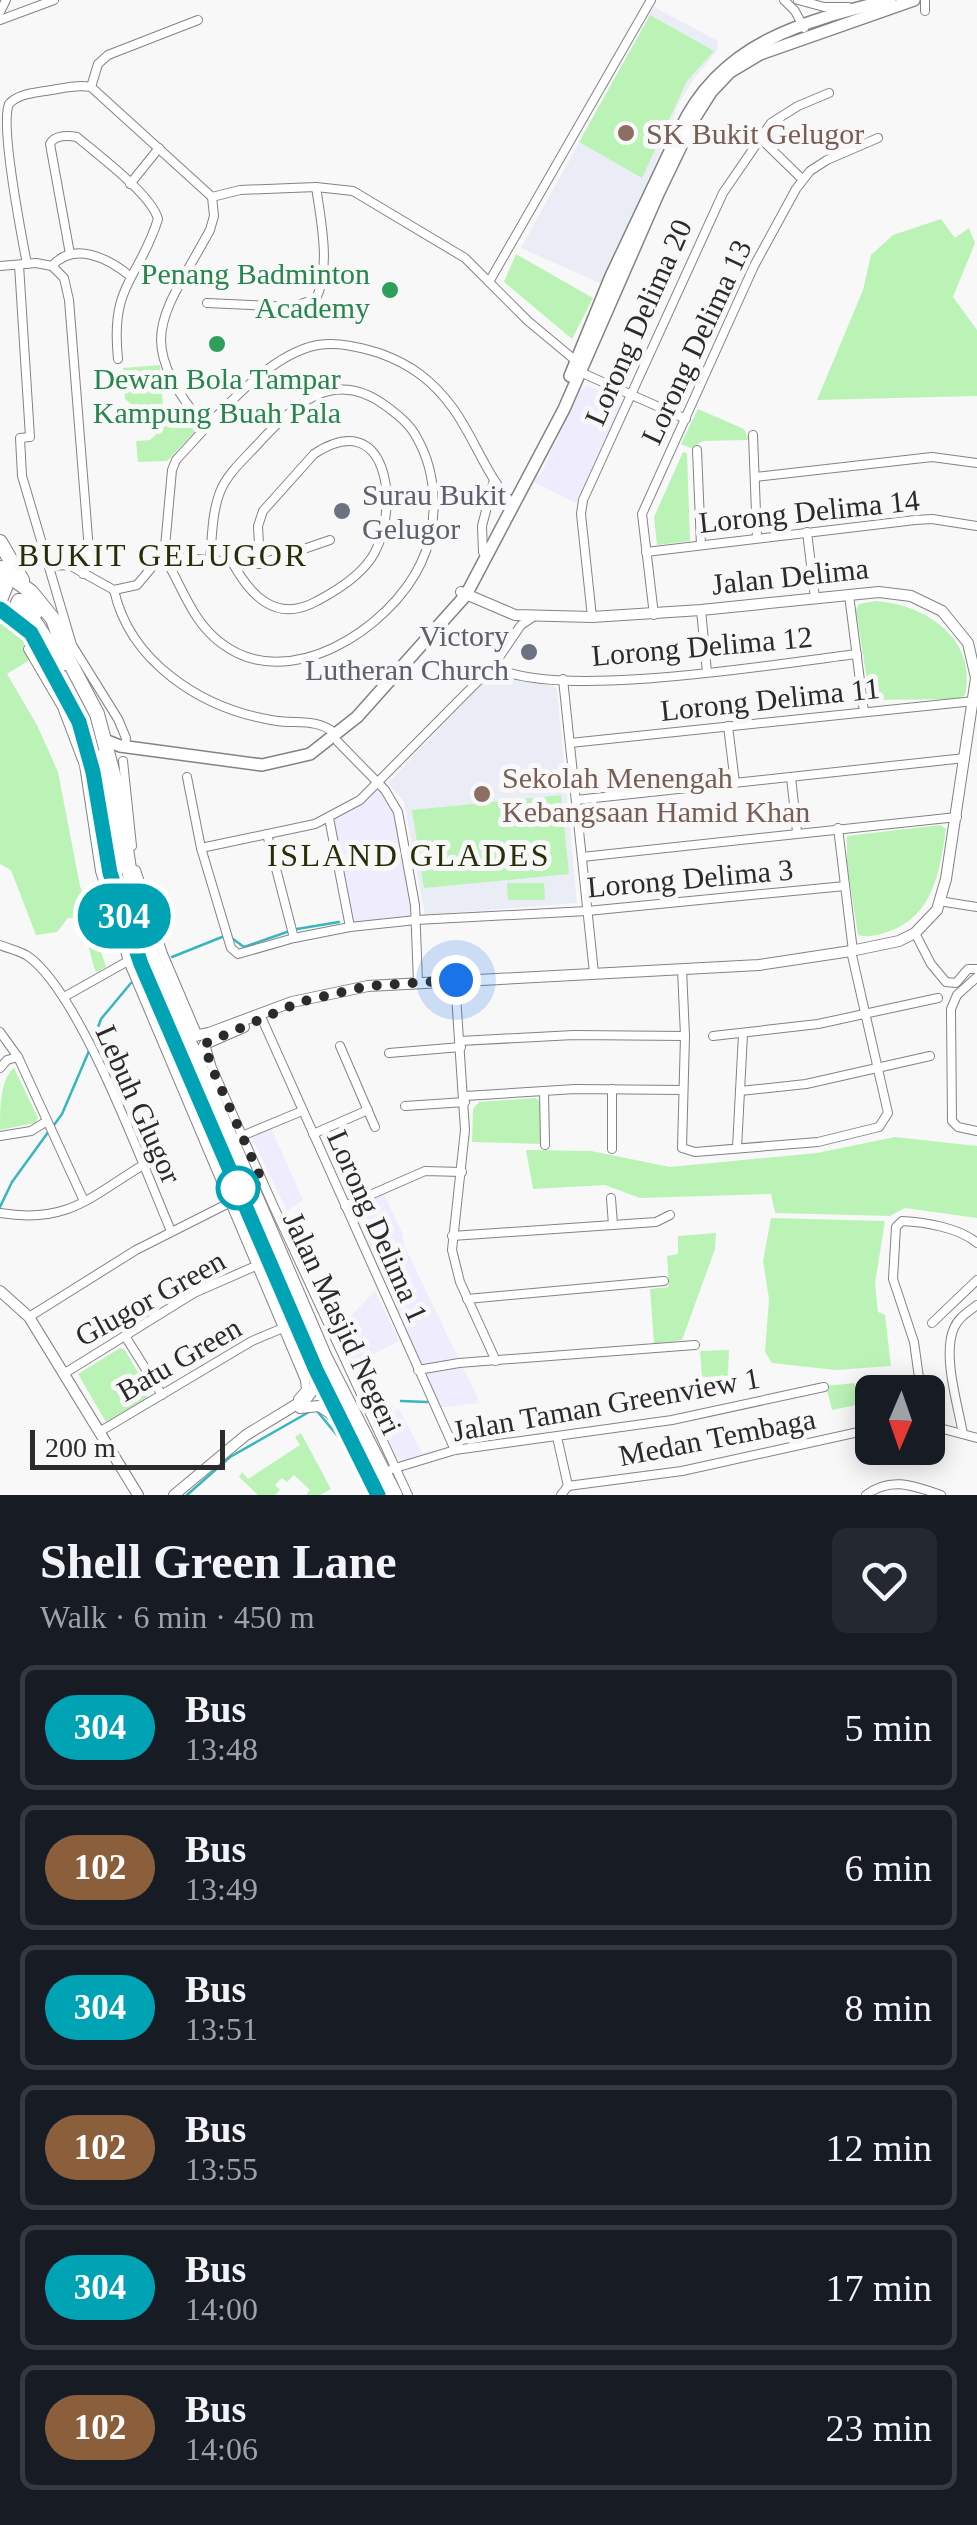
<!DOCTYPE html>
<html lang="en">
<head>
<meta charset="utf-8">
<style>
	body { margin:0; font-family:"Times New Roman",serif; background:#242831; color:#f1f3f6; height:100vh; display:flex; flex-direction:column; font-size:38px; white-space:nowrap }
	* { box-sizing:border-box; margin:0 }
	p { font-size:32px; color:#9ea1a6 }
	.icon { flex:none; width:55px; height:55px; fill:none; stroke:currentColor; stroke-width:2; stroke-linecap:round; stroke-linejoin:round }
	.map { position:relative; height:1495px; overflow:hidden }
	.panel { display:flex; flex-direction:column; background:#171b24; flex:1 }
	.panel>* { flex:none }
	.badge { padding:0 20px; border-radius:32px; font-size:35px; line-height:65px }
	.needle { width:65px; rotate:182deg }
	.controls { position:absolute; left:855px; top:1375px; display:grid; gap:20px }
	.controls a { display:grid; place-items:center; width:90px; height:90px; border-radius:15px; background:#171b24; box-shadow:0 5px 25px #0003; font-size:50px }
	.scale { position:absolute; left:30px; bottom:25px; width:195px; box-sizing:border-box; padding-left:10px; border:5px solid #2b2b2b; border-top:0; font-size:28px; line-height:35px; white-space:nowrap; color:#2b2b2b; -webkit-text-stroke:8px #f8f8f9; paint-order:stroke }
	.you { position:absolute; width:50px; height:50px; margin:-25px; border:8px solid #fff; border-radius:50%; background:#1a73e8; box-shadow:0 0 0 15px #1a73e833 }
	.map>.badge { position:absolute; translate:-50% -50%; box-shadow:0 0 0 5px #fff }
	.round { display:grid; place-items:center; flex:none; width:105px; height:105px; border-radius:15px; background:#242831 }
	.head { display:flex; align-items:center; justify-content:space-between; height:170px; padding:0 40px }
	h1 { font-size:48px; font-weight:700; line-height:75px }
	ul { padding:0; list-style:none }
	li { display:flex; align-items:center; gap:30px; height:125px; margin:0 20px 15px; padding:0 20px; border:5px solid #363941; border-radius:15px }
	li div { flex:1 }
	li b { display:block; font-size:38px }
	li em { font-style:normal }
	li .badge { min-width:110px; font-weight:700; text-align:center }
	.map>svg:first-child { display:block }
	.commercial { fill:#eeecfd }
	.built { fill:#ebedf6 }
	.green { fill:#bbf3b7 }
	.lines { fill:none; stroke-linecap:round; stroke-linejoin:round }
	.stream { stroke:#38b6be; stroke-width:2.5 }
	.street-casing { stroke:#838385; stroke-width:10 }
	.secondary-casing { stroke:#838385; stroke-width:12 }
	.primary-casing { stroke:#838385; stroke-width:14 }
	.highway-casing { stroke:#838385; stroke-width:16 }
	.street { stroke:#fff; stroke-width:8 }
	.secondary { stroke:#fff; stroke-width:10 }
	.primary { stroke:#fff; stroke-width:11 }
	.highway { stroke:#fff; stroke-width:14 }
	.line-casing { stroke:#fff; stroke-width:22 }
	.line { stroke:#00a3b4; stroke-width:15 }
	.walk { stroke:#2b2b2b; stroke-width:10; stroke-dasharray:0 18 }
	.education-dot { fill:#8d6e63; stroke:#f8f8f9; stroke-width:4 }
	.leisure-dot { fill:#2e9e5b; stroke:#f8f8f9; stroke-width:4 }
	.worship-dot { fill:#6b7280; stroke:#f8f8f9; stroke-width:4 }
	.stop-dot { fill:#fff; stroke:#00a3b4; stroke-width:5 }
	.labels { text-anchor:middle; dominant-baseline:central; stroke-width:10; stroke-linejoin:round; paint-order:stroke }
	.education-label { font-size:30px; fill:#785e54; stroke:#f8f8f9; text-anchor:start }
	.leisure-label { font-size:30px; fill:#27864d; stroke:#f8f8f9; text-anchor:end }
	.street-label { font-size:30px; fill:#2b2b2b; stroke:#f8f8f9 }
	.worship-label { font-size:30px; fill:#5b616d; stroke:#f8f8f9; text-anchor:start }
	.neighbourhood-label { font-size:32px; letter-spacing:2.5px; fill:#272f07; stroke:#f8f8f9 }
</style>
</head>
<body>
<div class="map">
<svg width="977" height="1495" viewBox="0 0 977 1495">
	<rect width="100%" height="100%" fill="#f8f8f9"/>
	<g class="commercial">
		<path d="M589 386 617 399 620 408 576 503 533 482 537 475 540 476 580 390Z"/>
		<path d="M378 783 392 799 416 920 350 927 329 818Z"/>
		<path d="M271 1128 303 1200 287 1211 251 1136Z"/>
		<path d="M382 1190 403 1235 404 1245 480 1403 436 1408 345 1206Z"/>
		<path d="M375 1291 399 1341 372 1355 348 1359 336 1332Z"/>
		<path d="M398 1408 423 1454 401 1461 392 1453 381 1431Z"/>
	</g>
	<g class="built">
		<path d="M654 7 718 41 717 51 693 80 678 105 657 160 602 284 521 248Z"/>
		<path d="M491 675 553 686 557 689 577 903 425 915 404 802 388 783Z"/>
	</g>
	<g class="green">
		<path d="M650 15 714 51 687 81 642 178 579 142Z"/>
		<path d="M941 219 955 238 969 228 975 243 953 297 977 330V396L817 400 863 290 871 255 893 235Z"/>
		<path d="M516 254 593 298 572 339 504 282Z"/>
		<path d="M160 365 163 406 149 418 134 419 132 405 125 399 123 368Z"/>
		<path d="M183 408 196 424 195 432 167 461 138 462 136 441 150 440Z"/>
		<path d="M698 409 744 429 749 440 703 441 691 448 681 444Z"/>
		<path d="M683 452 687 453 690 541 657 545 654 517Z"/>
		<path d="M876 601C926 605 977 638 965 695L958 699 870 700 856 610 859 604Z"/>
		<path d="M8 623 17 628 28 643 22 647 30 660 7 674 37 725 58 772 80 886 106 967 96 972C90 957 86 929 77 918H68L57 932 36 935 11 870 0 864V624Z"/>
		<path d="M561 795 569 874 424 888 412 810Z"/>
		<path d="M940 825 946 829C940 870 934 915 890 931 879 935 869 938 858 935L847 864V836Z"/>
		<path d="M507 883H544L545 900H508Z"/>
		<path d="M14 1068 38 1118 35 1123 0 1130C0 1109 0 1079 14 1068Z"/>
		<path d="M535 1098 541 1102V1144L472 1142 473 1109 479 1102Z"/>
		<path d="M895 1137 977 1146V1218L905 1208 890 1216 775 1213 771 1194 640 1198 605 1185 533 1189 526 1150 591 1151 670 1167 817 1153Z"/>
		<path d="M771 1218 885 1221 875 1284 878 1312 885 1315 891 1366 836 1370 772 1363 765 1352 769 1299 763 1261Z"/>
		<path d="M716 1233 715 1249 682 1340 654 1344 650 1289 669 1287 667 1256 678 1254V1236Z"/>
		<path d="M120 1348 125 1350 148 1390 147 1398 106 1422 78 1374Z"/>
		<path d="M729 1350 728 1376 702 1377 700 1351Z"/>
		<path d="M855 1383V1394L864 1399 870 1398V1391L886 1392H872V1402L832 1410 826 1386Z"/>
		<path d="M301 1433 331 1489 320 1495H306L310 1490 294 1475 287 1482 282 1478 275 1485 280 1490 275 1495H258L239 1477 242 1472 248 1479 300 1445 295 1437Z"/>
	</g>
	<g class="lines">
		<g class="stream">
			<path d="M297 929 339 922"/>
			<path d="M233 939 244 947 287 932"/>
			<path d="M172 957 222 937"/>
			<path d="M92 1044 101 1019 131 983"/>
			<path d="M54 1125 62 1114 89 1051"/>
			<path d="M0 1207 12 1182 49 1131"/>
			<path d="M401 1401 427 1402"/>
			<path d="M317 1411 341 1440"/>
			<path d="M187 1495 230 1457 309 1412"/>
		</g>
		<g class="street-casing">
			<g id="street">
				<path d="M784 0 795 11 804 28"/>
				<path d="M798 0 824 7H848"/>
				<path d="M925 11V0"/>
				<path d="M0 12 6 0"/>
				<path d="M0 20 54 0"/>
				<path d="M91 87 98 64 108 55 198 20"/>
				<path d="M759 137 802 179"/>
				<path d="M130 184 159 148"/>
				<path d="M212 197 240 190 316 187 353 191 465 258 528 321 576 361"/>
				<path d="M70 254 50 144C54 135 68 135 77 137 98 155 151 194 158 219 139 280 110 283 118 359"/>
				<path d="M27 264C21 233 0 125 9 104 18 94 33 93 45 91 60 89 76 84 91 87L212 197 214 216 210 230C161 320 132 339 206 428"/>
				<path d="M19 265 30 437 20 438 22 476 72 645 118 719 126 738 125 746"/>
				<path d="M0 266 36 263 52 266C74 241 108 258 130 276"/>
				<path d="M52 266 64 278 69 300 88 538 89 560 83 574"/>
				<path d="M489 282 651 0"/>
				<path d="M207 303 291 307 316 299C331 267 321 221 316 187"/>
				<path d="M580 372 686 419"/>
				<path d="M753 435 757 538"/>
				<path d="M697 450 701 545"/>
				<path d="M755 477 932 457 977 463"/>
				<path d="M807 532 815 598"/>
				<path d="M165 547 172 470 176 460C211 423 266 354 318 345 339 342 359 347 379 353 410 364 432 380 452 407 475 438 486 477 514 505"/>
				<circle cx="164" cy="555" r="8"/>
				<path d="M483 552 482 526 494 480"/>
				<path d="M646 552 915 520 932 519 977 526"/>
				<path d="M171 557 260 564 330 540"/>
				<path d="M167 562C184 591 193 622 221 643 288 695 390 629 421 563 439 525 438 475 417 438 410 424 398 415 386 406 333 366 293 406 257 445 244 459 227 474 220 492 212 512 212 538 210 560"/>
				<path d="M232 562C250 595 276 624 317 601 338 590 364 573 375 552 400 504 387 406 314 454L263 511 258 526 260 564"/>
				<path d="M49 566 69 565 114 590 137 585 158 560"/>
				<path d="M114 590C130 662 201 708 271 720 295 725 316 717 336 734"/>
				<path d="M849 595 864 712"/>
				<path d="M701 610 707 672"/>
				<path d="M654 615 642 514 754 266 796 189 810 171 827 160 878 138"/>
				<path d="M592 617 581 514 583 500 723 193 771 123 798 106 829 93"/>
				<path d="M28 649 62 707 84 765 100 871 128 961 305 1380 306 1390 298 1399"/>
				<path d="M493 666C553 702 781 663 857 654"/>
				<path d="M563 679 594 973"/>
				<path d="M728 726 735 783"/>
				<path d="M338 742 385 790 398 812 415 905 418 982"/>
				<path d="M570 743 974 701"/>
				<path d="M123 761 132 846"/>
				<path d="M187 777 201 848 231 948 238 954 294 938 350 927 416 920 587 911 845 886"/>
				<path d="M791 777 797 832"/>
				<path d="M576 800 965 758"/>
				<path d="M329 818 350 927"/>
				<path d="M838 828 853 951"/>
				<path d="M267 834 294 938"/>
				<path d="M201 848 315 824 360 800 493 666 521 625 533 617"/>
				<path d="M582 857 957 817"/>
				<path d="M136 870 163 954 198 1036"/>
				<path d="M939 901 977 907"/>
				<path d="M915 933 931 964 946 982 956 983 968 969H977"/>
				<path d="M0 945C9 949 21 951 29 957 81 995 143 1166 171 1231"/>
				<path d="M682 969 685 1036 682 1148 695 1152 818 1142 879 1127 888 1113 851 951"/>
				<path d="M977 977 957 995 951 1009 952 1121 958 1127 977 1131"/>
				<path d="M455 980 465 1130 452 1250 460 1282 496 1361"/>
				<path d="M64 997 128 961"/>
				<path d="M262 1019 455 1450"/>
				<path d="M0 1032 18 1057 84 1201"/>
				<path d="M713 1036 818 1024 938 998"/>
				<path d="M460 1041 574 1035 685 1036"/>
				<path d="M205 1044 212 1068 273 1205 408 1495"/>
				<path d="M340 1046 375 1127"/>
				<path d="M389 1053 461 1047"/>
				<path d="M0 1068 7 1060 18 1057"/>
				<path d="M544 1091 545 1145"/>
				<path d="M740 1091 806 1084 930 1056"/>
				<path d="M465 1096 575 1089 683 1090"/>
				<path d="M405 1106 465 1102"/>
				<path d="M313 1134 368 1110"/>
				<path d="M0 1136 31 1131 47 1121"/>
				<path d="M237 1138 302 1111"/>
				<path d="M737 1148 743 1034"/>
				<path d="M612 1149V1089"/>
				<path d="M611 1198 613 1225"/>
				<path d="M345 1206 425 1171 462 1172"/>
				<path d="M0 1213C67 1224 89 1198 143 1165"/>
				<path d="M452 1236 656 1222 670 1215"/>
				<path d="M467 1299 664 1281"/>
				<path d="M29 1317 136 1250 231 1202"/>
				<path d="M932 1323 977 1280"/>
				<path d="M125 1336 162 1395"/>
				<path d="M418 1370 459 1363 695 1345"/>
				<path d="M65 1373 194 1293 258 1265"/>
				<path d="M921 1392 914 1342 893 1279 896 1227 902 1221C925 1222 960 1228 977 1243"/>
				<path d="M928 1425 977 1438"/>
				<path d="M99 1432 252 1341 283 1328"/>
				<path d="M963 1434C958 1405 942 1355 954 1328 958 1318 968 1312 977 1305"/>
				<path d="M557 1437 568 1486"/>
				<path d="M392 1469 455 1450 672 1420 824 1387"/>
				<path d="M561 1495 568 1486 682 1471 872 1429"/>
				<path d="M866 1495C891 1476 914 1486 941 1495"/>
			</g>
		</g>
		<g class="secondary-casing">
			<g id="secondary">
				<path d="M184 1031 194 1036 209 1033 292 1002 368 986 759 965 851 951 899 941 915 933 937 910 946 879 976 678 968 643 942 611 911 596 879 592 701 610 592 617 515 615 461 592"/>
				<path d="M204 1062 201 1051 205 1044 244 1027"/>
				<path d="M0 1291 29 1317 138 1495"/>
				<path d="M300 1408 319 1406 339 1419"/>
				<path d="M174 1495 246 1435 307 1398 314 1389 316 1371"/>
			</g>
		</g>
		<g class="primary-casing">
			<g id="primary">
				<path d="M680 130C720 43 803 21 890 0"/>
				<path d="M570 376 611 276 670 151"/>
				<path d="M105 740 120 746 262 765 310 754 357 717 466 595 564 409 658 194 694 119 711 92 730 72 760 54 914 0"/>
			</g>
		</g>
		<g class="highway-casing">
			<g id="highway">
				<path d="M0 542 22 580"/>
				<path d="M3 571 31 592 53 619 65 653 97 714 117 789 134 902 153 958 325 1358 395 1495"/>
				<path d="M0 600 6 585 1 568"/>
				<path d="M0 609 31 633 79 722 93 773 110 873 141 964 316 1370 378 1495"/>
				<path d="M27 610 62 664"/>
				<path d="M25 621 15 610 19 601 32 603 37 611"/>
				<path d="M101 757 117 869"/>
			</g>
		</g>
		<use href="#street" class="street"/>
		<use href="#secondary" class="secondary"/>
		<use href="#primary" class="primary"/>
		<use href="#highway" class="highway"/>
	</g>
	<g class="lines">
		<g class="line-casing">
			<path id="line" d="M0 609 31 633 79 722 93 772 110 873 141 964 316 1370 378 1495"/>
		</g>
		<use href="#line" class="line"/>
		<path class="walk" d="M238 1188 263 1183 212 1068 204 1044 300 1002 368 986 456 980"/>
	</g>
	<g class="education-dot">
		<circle cx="626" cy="133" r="10"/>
		<circle cx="482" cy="794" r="10"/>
	</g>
	<g class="leisure-dot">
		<circle cx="390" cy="290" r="10"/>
		<circle cx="217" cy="344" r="10"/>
	</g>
	<g class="worship-dot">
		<circle cx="342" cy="511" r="10"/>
		<circle cx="529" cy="652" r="10"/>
	</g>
	<circle class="stop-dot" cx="238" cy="1188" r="20"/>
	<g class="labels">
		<g class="education-label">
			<text x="646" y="133">SK Bukit Gelugor</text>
			<text x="502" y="777">Sekolah Menengah<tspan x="502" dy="34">Kebangsaan Hamid Khan</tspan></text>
		</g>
		<g class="leisure-label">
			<text x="370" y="273">Penang Badminton<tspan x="370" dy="34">Academy</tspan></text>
			<text x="217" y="378" text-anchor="middle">Dewan Bola Tampar<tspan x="217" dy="34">Kampung Buah Pala</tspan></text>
		</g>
		<g class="street-label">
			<text transform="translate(638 322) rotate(-66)">Lorong Delima 20</text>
			<text transform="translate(696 342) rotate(-65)">Lorong Delima 13</text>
			<text transform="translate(809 511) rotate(-6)">Lorong Delima 14</text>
			<text transform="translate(790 576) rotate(-6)">Jalan Delima</text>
			<text transform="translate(702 646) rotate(-5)">Lorong Delima 12</text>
			<text transform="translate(770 699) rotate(-6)">Lorong Delima 11</text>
			<text transform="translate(690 878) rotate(-5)">Lorong Delima 3</text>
			<text transform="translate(139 1104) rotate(66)">Lebuh Glugor</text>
			<text transform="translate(378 1226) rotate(66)">Lorong Delima 1</text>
			<text transform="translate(150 1298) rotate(-29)">Glugor Green</text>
			<text transform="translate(343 1323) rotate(65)">Jalan Masjid Negeri</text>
			<text transform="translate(179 1359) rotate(-30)">Batu Green</text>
			<text transform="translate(606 1404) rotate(-10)">Jalan Taman Greenview 1</text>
			<text transform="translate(717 1437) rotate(-11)">Medan Tembaga</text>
		</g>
		<g class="worship-label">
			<text x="362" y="494">Surau Bukit<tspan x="362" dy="34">Gelugor</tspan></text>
			<text x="509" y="635" text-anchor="end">Victory<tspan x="509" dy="34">Lutheran Church</tspan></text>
		</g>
		<g class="neighbourhood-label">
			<text x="163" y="555">BUKIT GELUGOR</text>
			<text x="409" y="855">ISLAND GLADES</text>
		</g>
	</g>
</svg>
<div class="controls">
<a><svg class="needle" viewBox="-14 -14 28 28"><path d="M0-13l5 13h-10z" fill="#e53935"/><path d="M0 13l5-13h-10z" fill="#9ea1a6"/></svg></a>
</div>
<div class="scale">200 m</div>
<div class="you" style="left:456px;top:980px"></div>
<b class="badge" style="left:124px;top:916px;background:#00a3b4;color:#fff">304</b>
</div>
<section class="panel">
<div class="head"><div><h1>Shell Green Lane</h1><p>Walk · 6 min · 450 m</p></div><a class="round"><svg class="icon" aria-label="heart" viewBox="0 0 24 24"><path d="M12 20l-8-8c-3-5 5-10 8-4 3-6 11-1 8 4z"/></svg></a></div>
<ul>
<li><span class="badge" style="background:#00a3b4;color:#fff">304</span><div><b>Bus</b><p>13:48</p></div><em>5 min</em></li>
<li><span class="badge" style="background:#8b5e3c;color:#fff">102</span><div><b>Bus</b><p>13:49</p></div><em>6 min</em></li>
<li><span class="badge" style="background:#00a3b4;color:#fff">304</span><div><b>Bus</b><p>13:51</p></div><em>8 min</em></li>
<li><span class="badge" style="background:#8b5e3c;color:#fff">102</span><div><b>Bus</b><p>13:55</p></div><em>12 min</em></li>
<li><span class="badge" style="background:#00a3b4;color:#fff">304</span><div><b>Bus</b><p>14:00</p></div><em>17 min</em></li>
<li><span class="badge" style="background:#8b5e3c;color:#fff">102</span><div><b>Bus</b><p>14:06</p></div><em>23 min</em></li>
</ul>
</section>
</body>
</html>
